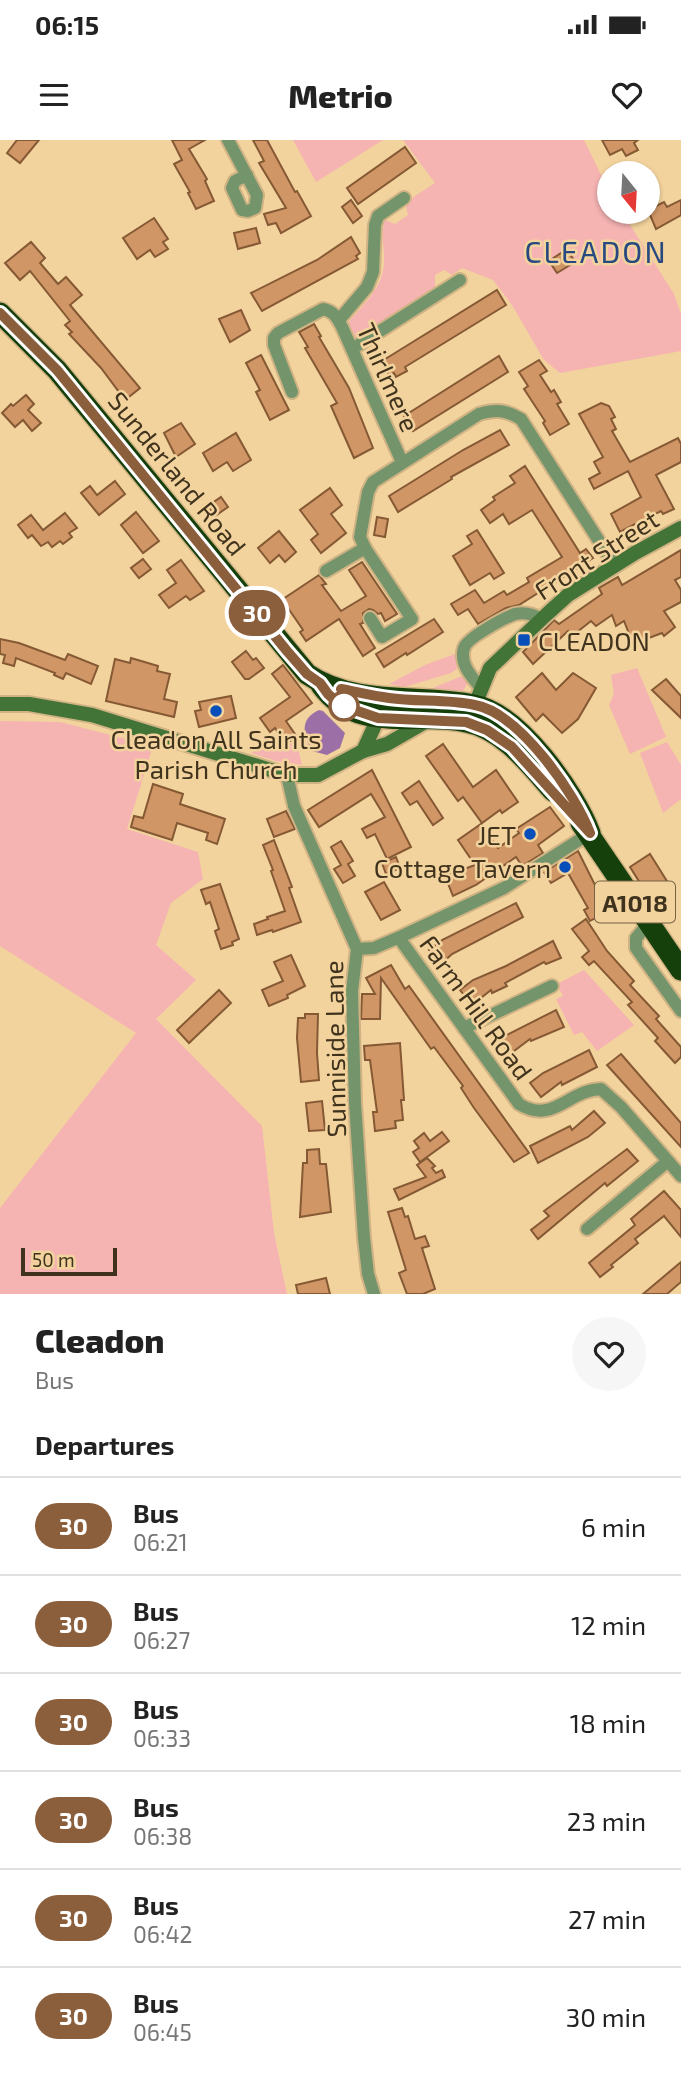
<!DOCTYPE html>
<html lang="en">
<head>
<meta charset="utf-8">
<style>
	body { margin:0; font-family:"Exo 2",sans-serif; background:#f6f6f6; color:#222; height:100vh; display:flex; flex-direction:column; font-size:26px; white-space:nowrap }
	* { box-sizing:border-box; margin:0 }
	p { font-size:23px; color:#767676 }
	.icon { flex:none; width:38px; height:38px; fill:none; stroke:currentColor; stroke-width:2; stroke-linecap:round; stroke-linejoin:round }
	.map { position:relative; height:1154px; overflow:hidden }
	.panel { display:flex; flex-direction:column; background:#fff; flex:1 }
	.panel>* { flex:none }
	.badge { padding:0 14px; border-radius:23px; font-size:24px; line-height:46px }
	.needle { width:46px; rotate:162deg }
	.fabs { position:absolute; left:597px; top:21px; display:grid; gap:14px }
	.fabs a { display:grid; place-items:center; width:63px; height:63px; border-radius:50%; background:#fff; box-shadow:0 2px 5px #0004; font-size:35px }
	.scale { position:absolute; left:21px; bottom:18px; width:96px; box-sizing:border-box; padding-left:7px; border:4px solid #40331e; border-top:0; font-size:19px; line-height:24px; white-space:nowrap; color:#40331e; -webkit-text-stroke:5px #f3d39d; paint-order:stroke }
	.map>.badge { position:absolute; translate:-50% -50%; box-shadow:0 0 0 4px #fff }
	h2 { padding:0 35px; font-size:26px; line-height:63px }
	.round { display:grid; place-items:center; flex:none; width:74px; height:74px; border-radius:37px; background:#f6f6f6 }
	.head { display:flex; align-items:center; justify-content:space-between; height:119px; padding:0 35px }
	h1 { font-size:33px; font-weight:800; line-height:52px }
	ul { padding:0; list-style:none }
	li { display:flex; align-items:center; gap:21px; height:98px; padding:0 35px; border-top:2px solid #e0e0e0 }
	li div { flex:1 }
	li b { display:block; font-size:26px }
	li em { font-style:normal }
	li .badge { min-width:77px; font-weight:700; text-align:center }
	.status { display:flex; justify-content:space-between; align-items:center; height:49px; padding:0 35px; background:#fff; direction:ltr }
	.status svg { height:19px; fill:currentColor }
	header { display:flex; justify-content:space-between; align-items:center; height:91px; padding:0 35px; background:#fff; font-size:32px; font-weight:800 }
	.map>svg:first-child { display:block }
	.green { fill:#f5b3b2 }
	.water { fill:#9c6fa6 }
	.building { fill:#d09666; stroke:#855934; stroke-width:2 }
	.lines { fill:none; stroke-linecap:round; stroke-linejoin:round }
	.street-casing { stroke:#cfb384; stroke-width:16 }
	.secondary-casing { stroke:#cfb384; stroke-width:18 }
	.highway-casing { stroke:#cfb384; stroke-width:24 }
	.street { stroke:#74956c; stroke-width:12 }
	.secondary { stroke:#427337; stroke-width:14 }
	.highway { stroke:#16400b; stroke-width:21 }
	.line-casing { stroke:#fff; stroke-width:16 }
	.line { stroke:#8b5e3c; stroke-width:10 }
	.poi-dot { fill:#064eb9; stroke:#f3d39d; stroke-width:2.5 }
	.stop-dot { fill:#fff; stroke:#8b5e3c; stroke-width:3.5 }
	.labels { text-anchor:middle; dominant-baseline:central; stroke-width:5; stroke-linejoin:round; paint-order:stroke }
	.shield { fill:#f3d39d; stroke:#766344; stroke-width:2 }
	.shield-label { font-size:24px; font-weight:bold; fill:#40331e }
	.street-label { font-size:26px; fill:#40331e; stroke:#f3d39d }
	.poi-label { font-size:26px; fill:#40331e; stroke:#f3d39d; text-anchor:end }
	.quarter-label { font-size:30px; letter-spacing:2px; fill:#284980; stroke:#f3d39d }
</style>
</head>
<body>
<div class="status"><b>06:15</b><svg viewBox="0 0 49 12"><path d="M0 12V9h3v3zM5 12V6h3v6zM10 12V3h3v9zM15 12V0h3v12zM26 1h20v11H26zM47 4h2v5h-2z"/></svg></div>
<header><svg class="icon" aria-label="menu" viewBox="0 0 24 24"><path d="M4 6h16M4 12h16M4 18h16"/></svg>Metrio<svg class="icon" aria-label="heart" viewBox="0 0 24 24"><path d="M12 20l-8-8c-3-5 5-10 8-4 3-6 11-1 8 4z"/></svg></header>
<div class="map">
<svg width="681" height="1154" viewBox="0 0 681 1154">
	<rect width="100%" height="100%" fill="#f3d39d"/>
	<g class="green">
		<path d="M293 0H383L316 42Z"/>
		<path d="M403 0H584L609 51V72H622L674 154 681 174V211L560 233 544 220 512 165 493 140 462 128 452 135 444 130 435 135V147L357 199 348 183C361 167 379 151 383 131 387 114 379 97 385 80L395 84 408 75 406 65 415 56 435 43Z"/>
		<path d="M455 514 457 529 451 533 404 547 389 544 425 525Z"/>
		<path d="M637 528 666 597 630 614 609 565 614 554 611 535Z"/>
		<path d="M462 536 468 542 463 551 428 550Z"/>
		<path d="M0 581 60 582 153 606 127 689 198 712 203 739 171 763 156 805 196 840 156 879 262 986 274 1093 287 1154H0V1068L136 893 0 806Z"/>
		<path d="M277 595 285 607 296 600 302 625 276 621 251 613Z"/>
		<path d="M667 602 681 625V659L663 673 640 613Z"/>
		<path d="M584 830 634 885 597 911 582 892 574 895 556 859 563 856 557 844Z"/>
	</g>
	<path class="water" d="M319 570 323 571 345 593 340 608 327 615 312 611C303 595 299 579 319 570Z"/>
	<g class="building">
		<path d="M17 0H39L20 23 7 13Z"/>
		<path d="M172 0H205L189 9 207 39 205 41 214 61 196 69 188 53 190 52 174 24 182 20Z"/>
		<path d="M253 0H267L295 52 297 51 311 76 281 93 276 83 268 85 264 74 286 68 259 23 264 21Z"/>
		<path d="M602 0H638L634 3 638 10 626 16 622 9 610 15Z"/>
		<path d="M405 7 416 23 358 64 347 48Z"/>
		<path d="M351 60 362 76 353 83 342 67Z"/>
		<path d="M681 60V75L656 89 648 70 664 62 667 67Z"/>
		<path d="M154 78 168 99 163 102 168 109 155 117 150 110 137 119 123 98Z"/>
		<path d="M256 88 260 103 238 109 234 93Z"/>
		<path d="M351 97 360 113 356 116 358 119 262 171 251 153 317 120Z"/>
		<path d="M31 102 45 118 40 123 58 144 66 137 82 155 70 165 140 248 125 260 101 228 69 194 72 192 65 185 70 181 30 131 20 140 5 123Z"/>
		<path d="M567 109 575 122 557 133 549 121Z"/>
		<path d="M497 150 506 165 405 227 407 231 396 237 394 233 389 235 382 221Z"/>
		<path d="M241 170 250 190 230 202 219 179Z"/>
		<path d="M314 184 321 196 319 197 349 248 373 308 354 318 331 266 337 263 305 208 308 207 299 192Z"/>
		<path d="M261 215 289 270 270 280 256 252 260 250 246 223Z"/>
		<path d="M499 216 508 232 413 291 404 276Z"/>
		<path d="M539 220 547 231 540 235 551 252 554 250 561 262 557 264 569 284 550 295 543 283 545 281 524 249 528 246 519 232Z"/>
		<path d="M26 255 34 264 28 270 41 283 32 291 23 280 15 287 2 273 11 264 13 266Z"/>
		<path d="M601 263 609 266 615 277 611 279 616 289 612 291 630 322 678 298 681 304V322L656 335 674 369 663 374 661 371 647 378V381L639 385 635 384 620 392 611 374 641 357 628 331 594 349 589 339 600 333 594 322 603 317 579 274Z"/>
		<path d="M181 283 195 304 176 317 164 293Z"/>
		<path d="M500 290 509 305 451 337 452 339 398 372 389 356 463 310Z"/>
		<path d="M236 293 251 320 233 331 227 322 213 331 203 313Z"/>
		<path d="M525 326 580 413 586 409 593 418 519 465 506 468 478 484 468 469 458 475 451 464 475 450 484 463 504 451 507 455 529 442 527 438 562 417 532 370 509 384 503 374 490 383 481 370 495 360 493 357 515 343 510 336Z"/>
		<path d="M115 341 125 354 99 375 81 353 90 346 97 355Z"/>
		<path d="M330 348 342 365 331 374 346 393 321 413 311 400 318 394 300 370Z"/>
		<path d="M221 357 228 367 215 376 208 366Z"/>
		<path d="M136 372 159 401 143 413 121 385Z"/>
		<path d="M65 373 77 388 69 393 72 397 63 404 60 401 52 407 48 402 41 406 32 395 28 398 18 385 31 375 43 390Z"/>
		<path d="M377 377 388 379 385 397 374 395Z"/>
		<path d="M477 390 504 433 494 439 490 433 470 445 453 416 472 404 467 396Z"/>
		<path d="M279 391 296 412 285 422 279 415 270 423 258 408Z"/>
		<path d="M681 410V437L675 440 681 450V462L664 471 675 487 664 496 662 493 633 504 624 481 616 486 612 475 596 486 591 481 572 496 568 491 533 524 523 512 554 480 559 484 602 454 599 448 618 437 622 445Z"/>
		<path d="M143 419 151 429 139 438 131 428Z"/>
		<path d="M181 420 204 451 190 460 186 456 169 468 159 455 176 443 167 430Z"/>
		<path d="M362 422 397 474 385 481 381 473 378 474 373 470 369 469 363 473V483L360 484 375 508 363 516 339 479 306 501 300 492 303 490 288 468 285 469 280 461 319 435 326 444 322 445 341 471 366 456 349 430Z"/>
		<path d="M434 479 443 492 407 515 406 513 384 527 376 514Z"/>
		<path d="M0 499 19 503 65 520 68 514 98 526 91 544 66 533 63 539 54 535 55 533 16 518 14 526 3 523 5 515 0 514Z"/>
		<path d="M246 511 253 520 256 518 264 528 249 539H245L232 522Z"/>
		<path d="M131 518 158 526 157 531 170 534 164 559 177 562 174 577 106 561 115 519 130 523Z"/>
		<path d="M283 525 312 563 286 581 297 597 285 604 275 588 270 592 260 578 290 557 272 534Z"/>
		<path d="M542 533 556 550 573 533 596 548 578 579 562 593 543 574 536 581 516 557Z"/>
		<path d="M666 539 681 556V578L652 550Z"/>
		<path d="M231 556 236 578 199 587 195 571 201 570 199 562Z"/>
		<path d="M443 604 473 647 496 630 518 662 502 673 500 670 482 683 463 657 458 661 426 616Z"/>
		<path d="M372 630 411 707 387 719 375 694 367 698 362 689 385 677 371 654 319 687 308 670Z"/>
		<path d="M419 641 443 678 433 685 417 661 410 665 402 653Z"/>
		<path d="M153 644 183 654 180 664 225 679 217 704 206 700 208 693 177 683 172 700 131 687 134 676 143 678Z"/>
		<path d="M550 667 564 686 538 705 543 713 522 726 516 717 476 745 453 756 445 736 475 725 458 700 481 684 498 708 519 693 516 689Z"/>
		<path d="M286 671 295 689 274 697 267 679Z"/>
		<path d="M274 700 292 747 289 748 301 782 273 792 272 790 257 795 254 784 268 779 267 777 285 771 271 731 273 730 263 705Z"/>
		<path d="M341 701 353 721 348 724 355 736 343 743 334 729 341 725 331 707Z"/>
		<path d="M578 711 608 771 590 781 584 770 588 768 568 733 551 743 544 732Z"/>
		<path d="M650 714 675 754 655 767 630 727Z"/>
		<path d="M396 717 400 728 386 734 382 723Z"/>
		<path d="M384 742 400 770 381 780 365 752Z"/>
		<path d="M220 744 239 799 232 802 233 805 221 809 215 791 219 789 210 762 206 764 201 750Z"/>
		<path d="M516 763 523 777 452 814 440 825 429 810 442 800Z"/>
		<path d="M586 779 607 811 634 841 630 845 659 876 656 879 681 907V917L675 923 655 901 658 898 628 865 632 862 594 821 589 825 582 817 589 811 572 789Z"/>
		<path d="M553 801 561 818 546 824 544 822 505 843 507 846 492 853 491 850 472 865 460 850 473 840 506 826Z"/>
		<path d="M291 815 305 846 287 855 288 858 269 866 262 850 283 841 274 822Z"/>
		<path d="M391 825 405 849 409 846 529 1013 514 1022 474 968 461 948 463 946 434 907 431 909 381 838 380 879H361L362 854H375L366 838Z"/>
		<path d="M219 850 231 863 189 903 177 890Z"/>
		<path d="M556 870 564 887 531 901 530 899 510 914 499 899Z"/>
		<path d="M305 874H318L317 913 319 940 301 942 297 898 298 878H305Z"/>
		<path d="M400 903 404 960H401L403 980 395 981 396 988 375 991 373 972H377L370 920H365L364 906Z"/>
		<path d="M589 910 597 927 562 945 561 942 541 957 530 943 543 933Z"/>
		<path d="M621 914 681 983V1007L607 925Z"/>
		<path d="M322 961 325 990 309 991 306 963Z"/>
		<path d="M594 971 605 983 588 997 538 1023 530 1006 570 986 572 990Z"/>
		<path d="M442 992 449 1001 420 1022 413 1012 419 1008 414 1001 424 993 430 1001Z"/>
		<path d="M319 1009 320 1024H326L331 1072 300 1077 303 1023H307V1010Z"/>
		<path d="M627 1009 638 1021 607 1046 605 1043 538 1099 531 1090 549 1076 544 1071Z"/>
		<path d="M427 1018 435 1026 432 1028 436 1033 442 1030 445 1037 399 1060 394 1049 426 1037 417 1025Z"/>
		<path d="M664 1051 681 1070V1097L664 1076 635 1099 638 1103 611 1125 613 1127 600 1137 589 1123 635 1085 631 1079Z"/>
		<path d="M402 1068 405 1077 408 1076 415 1099 425 1096 429 1106 422 1108 435 1149 423 1154H407L399 1133 406 1130 388 1072Z"/>
		<path d="M681 1122V1142L667 1154H643Z"/>
		<path d="M326 1138 330 1154H298L296 1145Z"/>
	</g>
	<g class="lines">
		<g class="street-casing">
			<g id="street">
				<path d="M228 0 257 55 255 68 248 71 242 70 232 48 235 41 247 35"/>
				<path d="M339 180 367 147 373 132 375 85 378 76 404 58"/>
				<path d="M352 209 460 140"/>
				<path d="M292 252 274 205V198L278 193 323 169C334 171 337 178 342 187L402 322"/>
				<path d="M365 408 360 397 368 352 373 342 479 274C496 269 506 270 521 279L615 426"/>
				<path d="M326 431 365 408 412 479 382 497 370 478"/>
				<path d="M481 548C472 537 459 524 464 508 467 498 504 478 515 474 525 472 533 474 541 479"/>
				<path d="M287 635 294 666 357 809 352 851 355 963 364 1098 368 1134 374 1154"/>
				<path d="M649 783 636 798V808L681 871"/>
				<path d="M399 798 519 964C553 985 568 950 601 949L621 967 681 1036"/>
				<path d="M357 809 374 808 402 796 504 748 590 693"/>
				<path d="M464 888 552 846"/>
				<path d="M587 1089 668 1021"/>
			</g>
		</g>
		<g class="secondary-casing">
			<g id="secondary">
				<path d="M0 564H29L92 575 287 635H318L363 611 381 572"/>
				<path d="M472 572 490 528 547 474 568 455 635 413 681 388"/>
				<path d="M363 611 387 604 427 581"/>
			</g>
		</g>
		<g class="highway-casing">
			<g id="highway">
				<path d="M0 173 57 230 307 534C355 567 421 554 474 565 519 573 575 653 590 693"/>
				<path d="M321 545C357 595 417 571 466 582 503 589 530 625 553 651"/>
				<path d="M581 683 681 830"/>
			</g>
		</g>
		<use href="#street" class="street"/>
		<use href="#secondary" class="secondary"/>
		<use href="#highway" class="highway"/>
	</g>
	<g class="lines">
		<g class="line-casing">
			<path id="line" d="M0 173 57 230 287 511 307 534 320 543 328 554 340 565 378 578 466 582 487 590 512 607 590 693C575 653 519 573 475 565 447 559 417 562 389 558 373 556 357 552 341 549"/>
		</g>
		<use href="#line" class="line"/>
	</g>
	<g class="poi-dot">
		<rect x="517" y="493" width="14" height="14" rx="3.5"/>
		<circle cx="216" cy="571" r="7"/>
		<circle cx="530" cy="694" r="7"/>
		<circle cx="565" cy="727" r="7"/>
	</g>
	<circle class="stop-dot" cx="344" cy="566" r="14"/>
	<g class="labels">
		<rect class="shield" x="595" y="741.5" width="80" height="41" rx="5"/>
		<g class="shield-label">
			<text x="635" y="762">A1018</text>
		</g>
		<g class="street-label">
			<text transform="translate(389 237) rotate(66)">Thirlmere</text>
			<text transform="translate(178 333) rotate(51)">Sunderland Road</text>
			<text transform="translate(596 414) rotate(-33)">Front Street</text>
			<text transform="translate(477 867) rotate(54)">Farm Hill Road</text>
			<text transform="translate(334 909) rotate(-91)">Sunniside Lane</text>
		</g>
		<g class="poi-label">
			<text x="538" y="500" text-anchor="start">CLEADON</text>
			<text x="216" y="598" text-anchor="middle">Cleadon All Saints<tspan x="216" dy="30">Parish Church</tspan></text>
			<text x="516" y="694">JET</text>
			<text x="551" y="727">Cottage Tavern</text>
		</g>
		<g class="quarter-label">
			<text x="596" y="111">CLEADON</text>
		</g>
	</g>
</svg>
<div class="fabs">
<a><svg class="needle" viewBox="-14 -14 28 28"><path d="M0-13l5 13h-10z" fill="#e53935"/><path d="M0 13l5-13h-10z" fill="#767676"/></svg></a>
</div>
<div class="scale">50 m</div>
<b class="badge" style="left:257px;top:473px;background:#8b5e3c;color:#fff">30</b>
</div>
<section class="panel">
<div class="head"><div><h1>Cleadon</h1><p>Bus</p></div><a class="round"><svg class="icon" aria-label="heart" viewBox="0 0 24 24"><path d="M12 20l-8-8c-3-5 5-10 8-4 3-6 11-1 8 4z"/></svg></a></div>
<h2>Departures</h2>
<ul>
<li><span class="badge" style="background:#8b5e3c;color:#fff">30</span><div><b>Bus</b><p>06:21</p></div><em>6 min</em></li>
<li><span class="badge" style="background:#8b5e3c;color:#fff">30</span><div><b>Bus</b><p>06:27</p></div><em>12 min</em></li>
<li><span class="badge" style="background:#8b5e3c;color:#fff">30</span><div><b>Bus</b><p>06:33</p></div><em>18 min</em></li>
<li><span class="badge" style="background:#8b5e3c;color:#fff">30</span><div><b>Bus</b><p>06:38</p></div><em>23 min</em></li>
<li><span class="badge" style="background:#8b5e3c;color:#fff">30</span><div><b>Bus</b><p>06:42</p></div><em>27 min</em></li>
<li><span class="badge" style="background:#8b5e3c;color:#fff">30</span><div><b>Bus</b><p>06:45</p></div><em>30 min</em></li>
</ul>
</section>
</body>
</html>
